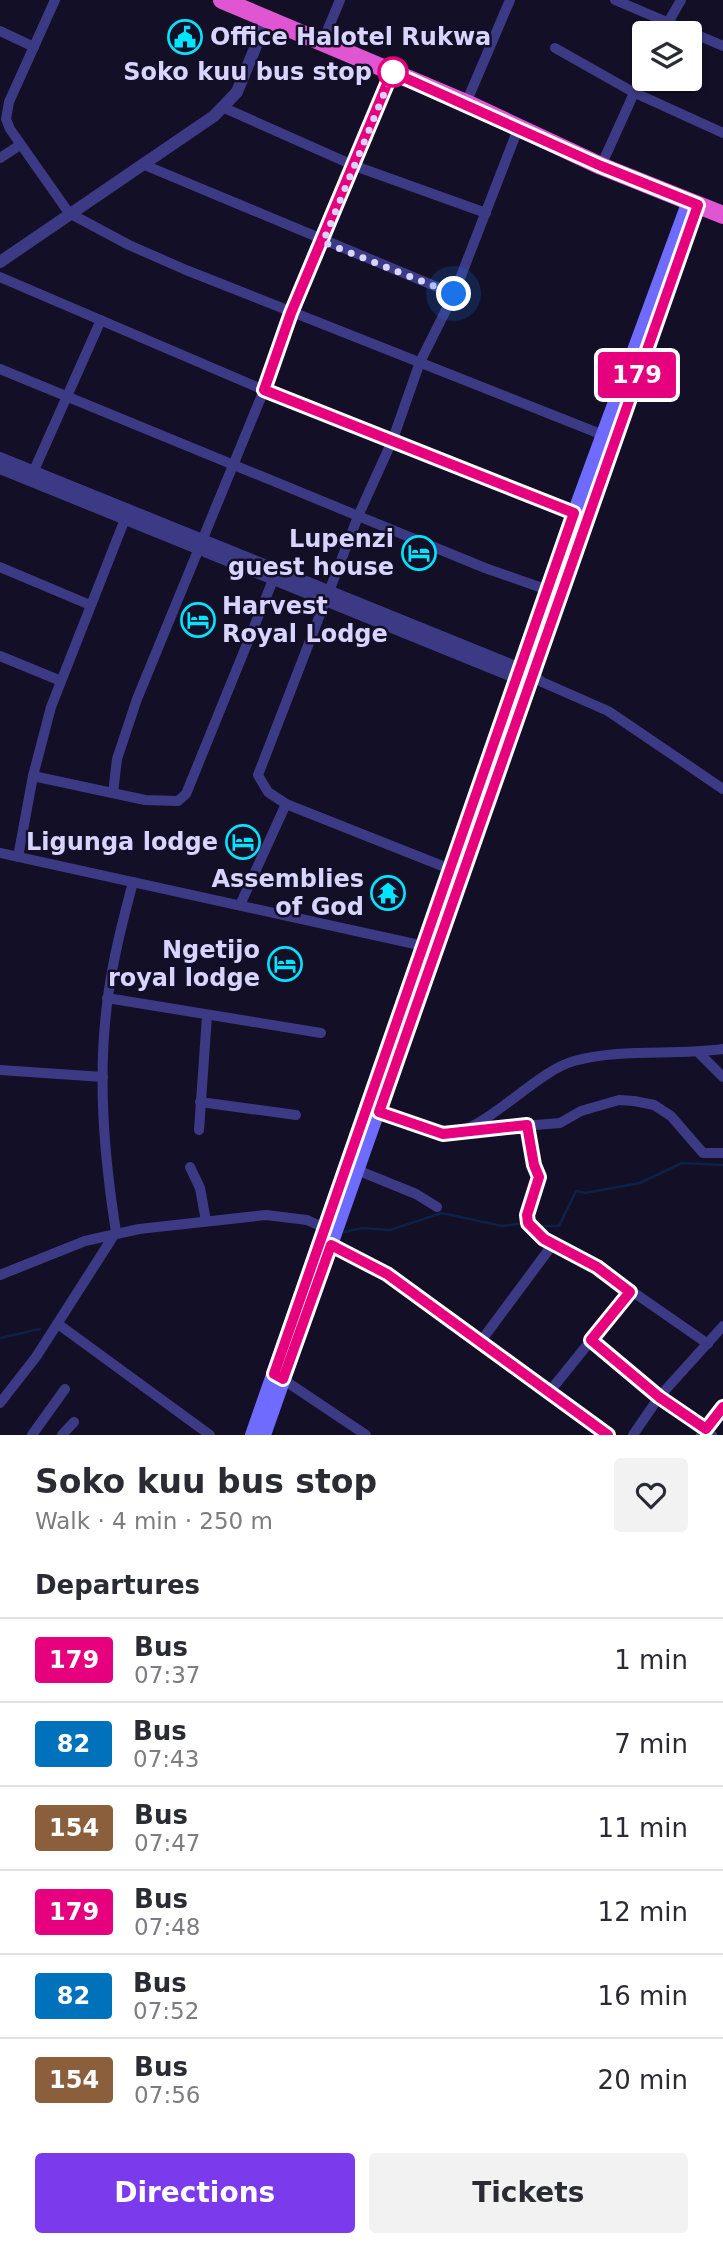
<!DOCTYPE html>
<html lang="en">
<head>
<meta charset="utf-8">
<style>
	body { margin:0; font-family:"DejaVu Sans",sans-serif; background:#f2f2f3; color:#2b2b33; height:100vh; display:flex; flex-direction:column; font-size:26px; white-space:nowrap }
	* { box-sizing:border-box; margin:0 }
	p { font-size:23px; color:#7c7c81 }
	.icon { flex:none; width:38px; height:38px; fill:none; stroke:currentColor; stroke-width:2; stroke-linecap:round; stroke-linejoin:round }
	.map { position:relative; height:1435px; overflow:hidden }
	.panel { display:flex; flex-direction:column; background:#fff; flex:1 }
	.panel>* { flex:none }
	.badge { padding:0 14px; border-radius:5px; font-size:24px; line-height:46px }
	.tools { position:absolute; left:632px; top:21px; display:grid; gap:14px }
	.tools a { display:grid; place-items:center; width:70px; height:70px; border-radius:7px; background:#fff; box-shadow:0 2px 5px #0004; font-size:35px }
	.you { position:absolute; width:35px; height:35px; margin:-18px; border:5px solid #fff; border-radius:50%; background:#1a73e8; box-shadow:0 0 0 10px #1a73e833 }
	.map>.badge { position:absolute; translate:-50% -50%; box-shadow:0 0 0 4px #fff }
	h2 { padding:0 35px; font-size:26px; line-height:63px }
	.round { display:grid; place-items:center; flex:none; width:74px; height:74px; border-radius:7px; background:#f2f2f3 }
	.summary { display:flex; align-items:center; justify-content:space-between; height:119px; padding:0 35px }
	h1 { font-size:33px; font-weight:700; line-height:52px }
	.primary-button { display:flex; gap:14px; margin-top:auto; padding:14px 35px }
	.primary-button a { flex:1; height:80px; border-radius:7px; background:#7c3aed; color:#fff; font-size:28px; font-weight:700; line-height:80px; text-align:center }
	.primary-button a+a { background:#f2f2f3; color:#2b2b33 }
	ul { padding:0; list-style:none }
	li { display:flex; align-items:center; gap:21px; height:84px; padding:0 35px; border-top:2px solid #e1e1e2 }
	li div { flex:1 }
	li b { display:block; font-size:26px }
	li em { font-style:normal }
	li .badge { min-width:77px; font-weight:700; text-align:center }
	.map>svg:first-child { display:block }
	.lines { fill:none; stroke-linecap:round; stroke-linejoin:round }
	.stream { stroke:#0c2248; stroke-width:2.5 }
	.minor { stroke:#3d3a85; stroke-width:10 }
	.tertiary { stroke:#3d3a85; stroke-width:12 }
	.secondary { stroke:#6f6bff; stroke-width:14 }
	.trunk { stroke:#e055d1; stroke-width:18 }
	.line-casing { stroke:#fff; stroke-width:16 }
	.line { stroke:#e6007e; stroke-width:10 }
	.walk { stroke:#d9d4ff; stroke-width:7; stroke-dasharray:0 12.6 }
	.stop-dot { fill:#fff; stroke:#e6007e; stroke-width:3.5 }
	.labels { text-anchor:middle; dominant-baseline:central; stroke-width:5; stroke-linejoin:round; paint-order:stroke }
	.poi-label { font-size:24px; font-weight:bold; fill:#d9d4ff; stroke:#130f26; text-anchor:end }
	.stop-label { font-size:24px; font-weight:bold; fill:#d9d4ff; stroke:#130f26; text-anchor:end }
</style>
</head>
<body>
<div class="map">
<svg width="723" height="1435" viewBox="0 0 723 1435">
	<rect width="100%" height="100%" fill="#130f26"/>
	<g class="lines">
		<g class="stream">
			<path d="M538 1226H559L576 1191 585 1193 640 1183 682 1163 723 1165"/>
			<path d="M344 1232 362 1228 390 1230 442 1213 502 1226 525 1223"/>
			<path d="M0 1338 40 1329"/>
		</g>
		<g class="minor">
			<path d="M55 0 9 102 6 119 10 129 69 213 129 245 186 270 603 435"/>
			<path d="M615 0 723 46"/>
			<path d="M0 31 34 47"/>
			<path d="M662 33 681 0"/>
			<path d="M322 43 340 0"/>
			<path d="M555 48 633 92 723 133"/>
			<path d="M466 103 510 0"/>
			<path d="M222 107 355 166 486 213"/>
			<path d="M0 158 20 145"/>
			<path d="M142 164 454 294"/>
			<path d="M601 166 644 71"/>
			<path d="M0 277 264 390 574 513"/>
			<path d="M0 369 485 568 548 590"/>
			<path d="M31 477 101 320"/>
			<path d="M0 567 90 605"/>
			<path d="M0 656 61 681"/>
			<path d="M532 674 542 682 608 711 723 789"/>
			<path d="M33 776 145 800 178 801 186 794 273 580"/>
			<path d="M113 793 117 759 137 699 264 390 291 313 392 72"/>
			<path d="M0 853 424 946"/>
			<path d="M18 857 33 776 51 707 125 519"/>
			<path d="M455 871 286 804 268 792 258 775 359 514 393 439 420 362 454 294 518 129"/>
			<path d="M240 905 286 804"/>
			<path d="M107 998 321 1033"/>
			<path d="M698 1052 723 1077"/>
			<path d="M0 1070 103 1077"/>
			<path d="M200 1102 296 1115"/>
			<path d="M379 1112C398 1119 423 1133 444 1134 483 1135 534 1072 574 1061 623 1048 673 1056 723 1049"/>
			<path d="M527 1125 534 1165 539 1177 527 1215 529 1223 544 1239 597 1267 708 1344"/>
			<path d="M199 1130 207 1016"/>
			<path d="M464 1131 560 1123 581 1111 619 1100 634 1101 654 1105 671 1116 703 1153H723"/>
			<path d="M190 1167 200 1188 206 1221"/>
			<path d="M357 1170 416 1194 437 1207"/>
			<path d="M331 1245 387 1274 609 1435"/>
			<path d="M0 1275 85 1241 139 1229 266 1215 307 1220 327 1229"/>
			<path d="M58 1324 210 1435"/>
			<path d="M591 1340 659 1397 712 1435"/>
			<path d="M481 1341 553 1244"/>
			<path d="M281 1378 366 1435"/>
			<path d="M550 1391 630 1292"/>
			<path d="M0 1403 36 1357 116 1232C104 1155 97 1076 108 997 113 958 123 920 133 882"/>
			<path d="M32 1435 65 1389"/>
			<path d="M62 1435 74 1422"/>
			<path d="M633 1435 659 1397 723 1326"/>
			<path d="M701 1435 723 1407"/>
		</g>
		<g class="tertiary">
			<path d="M0 262 214 116 237 92 267 19"/>
			<path d="M0 458 528 672"/>
			<path d="M0 468 525 681"/>
		</g>
		<g class="secondary">
			<path d="M252 1435 574 513 689 201"/>
			<path d="M264 1435 690 226"/>
		</g>
		<path class="trunk" d="M222 0 466 103 601 166 723 215"/>
	</g>
	<g class="lines">
		<g class="line-casing">
			<path id="line" d="M608 1435 387 1274 331 1245 283 1379 274 1374 574 513 264 390 291 313 392 72 601 166 698 205 379 1112 443 1134 527 1125 534 1165 539 1177 527 1215 528 1223 544 1239 597 1267 630 1292 591 1340 659 1397 706 1429 723 1407"/>
		</g>
		<use href="#line" class="line"/>
		<path class="walk" d="M393 72 323 242 454 294"/>
	</g>
	<defs>
		<g id="civic-ring" transform="scale(1.75)"><circle r="9.5" fill="#130f26" stroke="#00e5ff" stroke-width="1.5"/><path d="M-.6-6.5H3V-4.5H.6V-3L4-1V1h2V6H-6V1h2V-1L-.6-3ZM-1.2 2.5V6h2.4V2.5Z" fill="#00e5ff"/></g>
		<g id="hotel-ring" transform="scale(1.75)"><circle r="9.5" fill="#130f26" stroke="#00e5ff" stroke-width="1.5"/><path d="M-6-4.5h1.5V1H6V5H4.5V3h-9V5H-6ZM-4 0a1.8 1.8 0 1 1 3.6 0ZM.5 0V-2.5h3Q6-2.5 6 0Z" fill="#00e5ff"/></g>
		<g id="temple-ring" transform="scale(1.75)"><circle r="9.5" fill="#130f26" stroke="#00e5ff" stroke-width="1.5"/><path d="M0-6L5-2H3V0L6.5 2.5H4V6H1.5V3h-3V6H-4V2.5H-6.5L-3 0V-2H-5Z" fill="#00e5ff"/></g>
	</defs>
	<g fill-rule="evenodd">
		<use href="#civic-ring" x="185" y="37"/>
		<use href="#hotel-ring" x="419" y="553"/>
		<use href="#hotel-ring" x="198" y="620"/>
		<use href="#hotel-ring" x="243" y="842"/>
		<use href="#temple-ring" x="388" y="893"/>
		<use href="#hotel-ring" x="285" y="964"/>
	</g>
	<circle class="stop-dot" cx="393" cy="72" r="14"/>
	<g class="labels">
		<g class="poi-label">
			<text x="210" y="37" text-anchor="start">Office Halotel Rukwa</text>
			<text x="394" y="539">Lupenzi<tspan x="394" dy="28">guest house</tspan></text>
			<text x="222" y="606" text-anchor="start">Harvest<tspan x="222" dy="28">Royal Lodge</tspan></text>
			<text x="218" y="842">Ligunga lodge</text>
			<text x="364" y="879">Assemblies<tspan x="364" dy="28">of God</tspan></text>
			<text x="260" y="950">Ngetijo<tspan x="260" dy="28">royal lodge</tspan></text>
		</g>
		<g class="stop-label">
			<text x="372" y="72">Soko kuu bus stop</text>
		</g>
	</g>
</svg>
<div class="tools">
<a><svg class="icon" aria-label="layers" viewBox="0 0 24 24"><path d="M12 4l9 5-9 5-9-5zM3 14l9 5 9-5"/></svg></a>
</div>
<div class="you" style="left:454px;top:294px"></div>
<b class="badge" style="left:637px;top:375px;background:#e6007e;color:#fff">179</b>
</div>
<section class="panel">
<div class="summary"><div><h1>Soko kuu bus stop</h1><p>Walk · 4 min · 250 m</p></div><a class="round"><svg class="icon" aria-label="heart" viewBox="0 0 24 24"><path d="M12 20l-8-8c-3-5 5-10 8-4 3-6 11-1 8 4z"/></svg></a></div>
<h2>Departures</h2>
<ul>
<li><span class="badge" style="background:#e6007e;color:#fff">179</span><div><b>Bus</b><p>07:37</p></div><em>1 min</em></li>
<li><span class="badge" style="background:#0072bc;color:#fff">82</span><div><b>Bus</b><p>07:43</p></div><em>7 min</em></li>
<li><span class="badge" style="background:#8b5e3c;color:#fff">154</span><div><b>Bus</b><p>07:47</p></div><em>11 min</em></li>
<li><span class="badge" style="background:#e6007e;color:#fff">179</span><div><b>Bus</b><p>07:48</p></div><em>12 min</em></li>
<li><span class="badge" style="background:#0072bc;color:#fff">82</span><div><b>Bus</b><p>07:52</p></div><em>16 min</em></li>
<li><span class="badge" style="background:#8b5e3c;color:#fff">154</span><div><b>Bus</b><p>07:56</p></div><em>20 min</em></li>
</ul>
<div class="primary-button"><a>Directions</a><a>Tickets</a></div>
</section>
</body>
</html>
